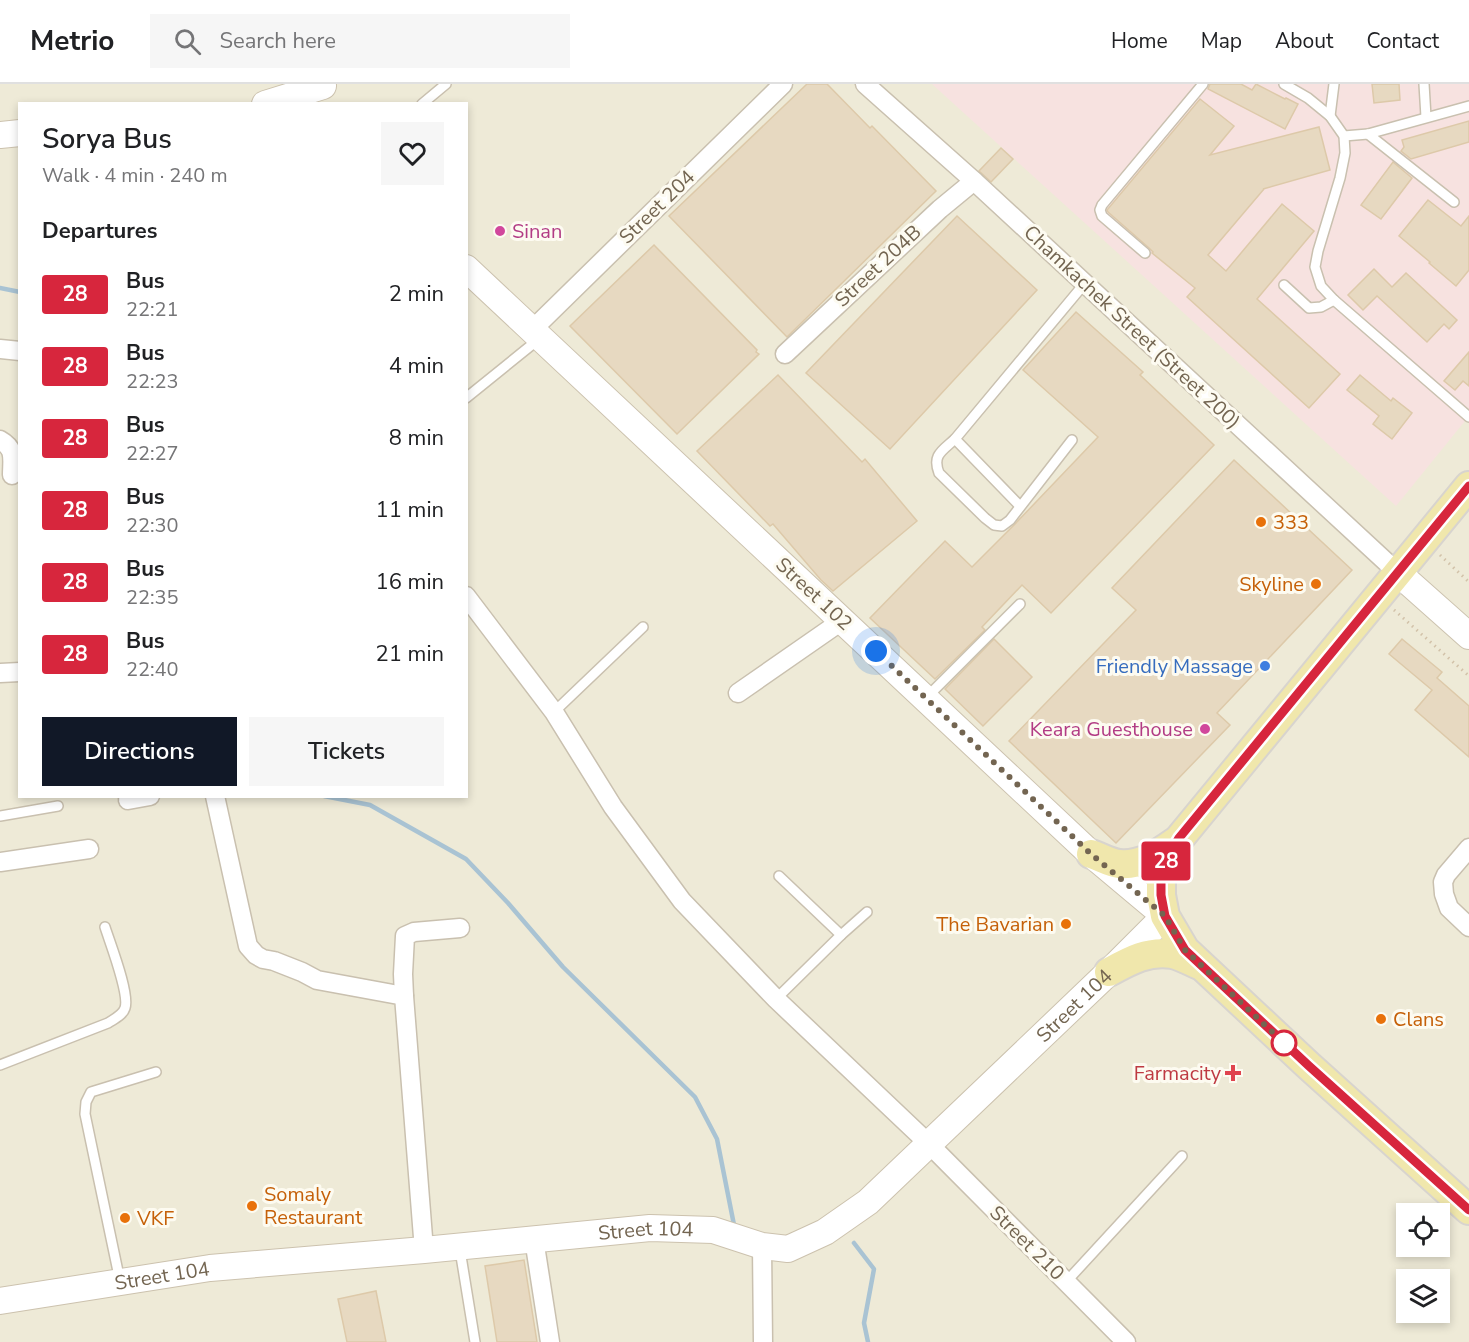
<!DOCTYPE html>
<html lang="en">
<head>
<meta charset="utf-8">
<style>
	body { margin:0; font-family:"Nunito Sans",sans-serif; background:#f6f6f6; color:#202124; height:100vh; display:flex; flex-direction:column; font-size:22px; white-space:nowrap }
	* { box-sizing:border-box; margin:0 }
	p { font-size:20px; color:#757577 }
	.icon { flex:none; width:33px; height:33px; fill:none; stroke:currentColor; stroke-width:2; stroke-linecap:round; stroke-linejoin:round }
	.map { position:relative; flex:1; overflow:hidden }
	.drawer { position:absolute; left:18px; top:18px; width:450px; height:696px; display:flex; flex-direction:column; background:#fff; border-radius:0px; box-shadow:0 3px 9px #0003 }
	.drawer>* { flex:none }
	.badge { padding:0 12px; border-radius:4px; font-size:21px; line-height:39px }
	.buttons { position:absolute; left:1396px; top:1119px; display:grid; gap:12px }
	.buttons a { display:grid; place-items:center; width:54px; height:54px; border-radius:0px; background:#fff; box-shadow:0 3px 9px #0003; font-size:30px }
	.you { position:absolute; width:30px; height:30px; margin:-15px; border:4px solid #fff; border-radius:50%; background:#1a73e8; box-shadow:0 0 0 9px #1a73e833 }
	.map>.badge { position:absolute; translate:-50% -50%; box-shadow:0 0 0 3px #fff }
	h2 { padding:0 24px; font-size:22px; line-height:54px }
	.round { display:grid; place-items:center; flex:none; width:63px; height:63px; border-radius:0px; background:#f6f6f6 }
	.headline { display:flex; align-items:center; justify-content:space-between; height:102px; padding:0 24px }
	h1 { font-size:28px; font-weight:600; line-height:45px }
	.cta { display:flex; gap:12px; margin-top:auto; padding:12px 24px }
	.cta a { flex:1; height:69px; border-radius:0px; background:#111827; color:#fff; font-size:24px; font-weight:600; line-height:69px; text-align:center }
	.cta a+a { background:#f6f6f6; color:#202124 }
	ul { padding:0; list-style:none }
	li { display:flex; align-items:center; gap:18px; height:72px; padding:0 24px }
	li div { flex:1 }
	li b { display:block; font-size:22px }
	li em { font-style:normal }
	li .badge { min-width:66px; font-weight:700; text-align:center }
	header { display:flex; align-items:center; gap:36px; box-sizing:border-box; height:84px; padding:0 30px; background:#fff; border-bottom:2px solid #e0e0e0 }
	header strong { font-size:28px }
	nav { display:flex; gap:33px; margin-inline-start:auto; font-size:21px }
	.search { width:420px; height:54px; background:#f6f6f6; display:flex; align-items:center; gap:15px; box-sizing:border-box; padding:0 21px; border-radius:0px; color:#757577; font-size:22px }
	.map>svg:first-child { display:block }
	.residential { fill:#eeead7; fill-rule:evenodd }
	.medical { fill:#f7e2e0 }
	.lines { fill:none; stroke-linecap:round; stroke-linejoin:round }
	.stream { stroke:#a9c3d3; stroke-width:4.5 }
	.building { fill:#e7d9c1; stroke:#ddc9a9; stroke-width:1.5 }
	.lane-casing { stroke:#c9c0af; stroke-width:12 }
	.street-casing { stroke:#c9c0af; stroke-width:21 }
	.secondary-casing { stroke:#ccc2ae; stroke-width:28 }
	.primary-casing { stroke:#d8d4ce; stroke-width:32 }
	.path { stroke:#d2c2a9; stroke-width:3; stroke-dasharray:1.5 4.5; stroke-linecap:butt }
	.lane { stroke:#fff; stroke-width:9 }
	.street { stroke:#fff; stroke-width:18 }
	.secondary { stroke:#fff; stroke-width:26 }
	.primary { stroke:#f0e7ac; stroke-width:28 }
	.line-casing { stroke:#fff; stroke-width:14 }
	.line { stroke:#d7263d; stroke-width:9 }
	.walk { stroke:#736551; stroke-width:6; stroke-dasharray:0 10.8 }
	.hotel-dot { fill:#d1479c; stroke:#fdfbf1; stroke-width:2 }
	.food-dot { fill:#e8710a; stroke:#fdfbf1; stroke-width:2 }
	.shop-dot { fill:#3f7fe0; stroke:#fdfbf1; stroke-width:2 }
	.stop-dot { fill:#fff; stroke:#d7263d; stroke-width:3 }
	.health-dot { fill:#e0444e; stroke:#fdfbf1; stroke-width:2 }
	.labels { text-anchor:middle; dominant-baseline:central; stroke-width:6; stroke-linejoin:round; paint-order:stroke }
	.street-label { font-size:20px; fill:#736551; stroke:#fdfbf1 }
	.hotel-label { font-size:20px; fill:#b23c85; stroke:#fdfbf1; text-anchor:start }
	.food-label { font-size:20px; fill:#c56008; stroke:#fdfbf1; text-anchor:start }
	.shop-label { font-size:20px; fill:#366cbe; stroke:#fdfbf1; text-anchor:end }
	.health-label { font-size:20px; fill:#be3a42; stroke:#fdfbf1; text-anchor:end }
</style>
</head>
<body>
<header>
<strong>Metrio</strong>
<div class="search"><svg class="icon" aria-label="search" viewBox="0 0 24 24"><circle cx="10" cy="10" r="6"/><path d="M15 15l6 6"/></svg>Search here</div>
<nav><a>Home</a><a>Map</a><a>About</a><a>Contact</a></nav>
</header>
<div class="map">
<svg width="1469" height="1258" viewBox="0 0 1469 1258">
	<rect width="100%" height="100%" fill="#faf8eb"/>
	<path class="residential" d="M0 0H1469V1258H0ZM20 20H466V712H20ZM1407 1130H1440V1162H1407ZM1407 1196H1440V1228H1407Z"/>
	<path class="medical" d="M932 0H1469V332L1396 422Z"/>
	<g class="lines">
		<g class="stream">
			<path d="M0 204 20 208"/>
			<path d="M324 712 370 721 466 775 508 819 563 883 695 1013 717 1055 734 1141"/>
			<path d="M854 1159 874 1185 864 1239 868 1258"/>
		</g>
	</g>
	<g class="building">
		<path d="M807 0H827L870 44 872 42 936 107 787 253 669 132Z"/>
		<path d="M1210 0H1241L1252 6 1256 0 1285 15 1286 14 1298 20 1285 45 1208 5Z"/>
		<path d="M1372 0H1399L1400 16 1374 19Z"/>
		<path d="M1200 15 1234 42 1210 71 1319 43 1330 86 1263 105H1264L1208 171 1226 187 1282 120 1314 147 1257 215 1340 290 1309 324 1187 213 1195 204 1152 169 1153 168 1149 164 1108 128 1107 126Z"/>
		<path d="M1469 37V58L1411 75 1401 67 1404 63 1402 56Z"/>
		<path d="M1001 64 1013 75 991 98 979 87Z"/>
		<path d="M1393 78 1412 94 1381 135 1361 121Z"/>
		<path d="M1428 116 1461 142 1469 132V186L1456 202 1429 179 1430 178 1399 152Z"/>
		<path d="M957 132 1037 206 890 365 806 289Z"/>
		<path d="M654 161 757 266 756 268 759 270 677 350 570 242Z"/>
		<path d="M1374 185 1392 203 1406 189 1457 236 1449 245 1444 240 1427 258 1377 212 1363 226 1348 211Z"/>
		<path d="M1076 228 1143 288 1140 291 1214 361 1051 529 1022 501 982 543 985 546 935 595 870 534 945 457 972 483 1015 440 1098 353 1023 286Z"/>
		<path d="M1469 268V302L1463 297 1455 306 1444 297Z"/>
		<path d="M778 291 862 378 865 375 917 437 833 507 821 496 773 440 770 442 697 367Z"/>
		<path d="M1360 291 1391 317 1393 314 1412 329 1392 355 1373 340 1379 332 1347 306Z"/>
		<path d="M1234 376 1352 486 1217 629 1230 641 1116 759 1009 657 1136 526 1112 504Z"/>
		<path d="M994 555 1032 593 983 642 945 605Z"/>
		<path d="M1402 555 1442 588 1437 594 1469 622V673L1415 626 1432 606 1389 570Z"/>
		<path d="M524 1176 537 1258H497L485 1182Z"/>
		<path d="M376 1207 386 1258H347L338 1215Z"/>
	</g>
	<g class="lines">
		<g class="lane-casing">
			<g id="lane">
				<path d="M1284 0 1308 14 1330 32 1344 52 1345 69 1340 94 1318 167 1315 183 1321 202 1334 216 1469 333"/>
				<path d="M1424 0 1426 33"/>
				<path d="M422 20 446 0"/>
				<path d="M1330 32 1334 0"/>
				<path d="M1368 50 1454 118"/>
				<path d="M1344 52 1368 50 1469 22"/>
				<path d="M1145 169 1102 132 1100 126 1102 121 1203 0"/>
				<path d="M1284 201 1309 224 1321 223 1334 216"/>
				<path d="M466 314 539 255"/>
				<path d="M955 355C942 367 932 371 939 389L985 434 994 441 1002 442 1010 436 1072 356"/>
				<path d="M1020 422 955 355 1085 199"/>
				<path d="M926 614 1020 520"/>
				<path d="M554 628 643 543"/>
				<path d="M0 732 58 722"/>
				<path d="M779 792 841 851"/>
				<path d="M776 915 841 851 867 828"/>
				<path d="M0 981 108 939C114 935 123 931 125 924 130 910 110 859 105 843"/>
				<path d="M460 1166 475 1258"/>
				<path d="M120 1197 85 1030 86 1018 91 1008 156 988"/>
				<path d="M1066 1198 1182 1072"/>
			</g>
		</g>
		<g class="street-casing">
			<g id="street">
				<path d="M865 0 974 97 1397 488"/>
				<path d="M532 246 783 0"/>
				<path d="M0 265 20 267"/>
				<path d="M785 270 940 125 974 97"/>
				<path d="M0 356C16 365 12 375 12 391"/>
				<path d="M466 512 554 628 613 723 682 817 776 915 929 1060 1126 1258"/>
				<path d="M0 589 20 588"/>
				<path d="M738 609 843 536"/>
				<path d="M215 712 248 862 256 871 263 875 274 877 302 888 317 896 404 912 424 1166"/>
				<path d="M128 716 150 712"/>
				<path d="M1469 764 1446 791 1443 798 1444 810 1449 824 1469 843"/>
				<path d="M0 778 89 765"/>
				<path d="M404 912 403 890 405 852 414 848 460 844"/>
				<path d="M534 1155 550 1258"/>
				<path d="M762 1162 763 1258"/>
			</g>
		</g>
		<g class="secondary-casing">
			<g id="secondary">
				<path d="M265 20 323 2"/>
				<path d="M0 51 20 49"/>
				<path d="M1397 488 1469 552"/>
				<path id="s1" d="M0 1217 210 1184 424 1166 650 1144 713 1146 762 1162 788 1165 825 1148 868 1118 1109 888 1165 832 1091 770 466 184"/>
			</g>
		</g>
		<g class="primary-casing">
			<g id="primary">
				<path d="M1469 402 1179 755 1161 786V811L1165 832 1185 866 1309 982 1469 1126"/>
				<path d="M1091 770C1100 773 1110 779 1119 780 1141 782 1158 770 1175 758"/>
				<path d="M1109 888C1129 877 1148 866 1172 870 1181 872 1190 877 1199 881"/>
			</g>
		</g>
		<g class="path">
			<path d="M1440 471 1469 498"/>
			<path d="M1394 526 1469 592"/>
		</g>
		<use href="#lane" class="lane"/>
		<use href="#street" class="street"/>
		<use href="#secondary" class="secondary"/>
		<use href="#primary" class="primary"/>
	</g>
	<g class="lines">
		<g class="line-casing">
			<path id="line" d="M1469 402 1179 754 1161 786V811L1165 832 1185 866 1309 982 1469 1126"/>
		</g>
		<use href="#line" class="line"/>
		<path class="walk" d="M876 567 1091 770 1165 832 1185 866 1284 959"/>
	</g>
	<g class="hotel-dot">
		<circle cx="500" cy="147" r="6"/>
		<circle cx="1205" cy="645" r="6"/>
	</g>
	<g class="food-dot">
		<circle cx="1261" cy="438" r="6"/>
		<circle cx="1316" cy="500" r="6"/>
		<circle cx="1066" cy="840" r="6"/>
		<circle cx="1381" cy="935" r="6"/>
		<circle cx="252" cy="1122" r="6"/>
		<circle cx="125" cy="1134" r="6"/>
	</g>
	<circle class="shop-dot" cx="1265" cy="582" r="6"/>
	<circle class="stop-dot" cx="1284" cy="959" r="12"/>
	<path class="health-dot" d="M1230 980h6v6h6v6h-6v6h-6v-6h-6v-6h6z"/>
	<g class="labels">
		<g class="street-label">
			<text transform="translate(657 123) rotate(-44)">Street 204</text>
			<text transform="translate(878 182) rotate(-43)">Street 204B</text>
			<text transform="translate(1132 243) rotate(43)">Chamkachek Street (Street 200)</text>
			<text transform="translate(814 510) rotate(43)">Street 102</text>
			<text stroke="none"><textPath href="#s1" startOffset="1173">Street 104</textPath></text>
			<text stroke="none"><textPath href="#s1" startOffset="650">Street 104</textPath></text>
			<text transform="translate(1027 1159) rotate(45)">Street 210</text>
			<text stroke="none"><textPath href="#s1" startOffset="164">Street 104</textPath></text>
		</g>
		<g class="hotel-label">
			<text x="512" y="147">Sinan</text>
			<text x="1193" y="645" text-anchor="end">Keara Guesthouse</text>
		</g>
		<g class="food-label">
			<text x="1273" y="438">333</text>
			<text x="1304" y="500" text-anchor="end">Skyline</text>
			<text x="1054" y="840" text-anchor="end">The Bavarian</text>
			<text x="1393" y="935">Clans</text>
			<text x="264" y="1110">Somaly<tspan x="264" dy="23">Restaurant</tspan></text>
			<text x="137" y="1134">VKF</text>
		</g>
		<g class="shop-label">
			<text x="1253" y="582">Friendly Massage</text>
		</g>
		<g class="health-label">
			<text x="1221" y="989">Farmacity</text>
		</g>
	</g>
</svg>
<div class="buttons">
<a><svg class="icon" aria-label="locate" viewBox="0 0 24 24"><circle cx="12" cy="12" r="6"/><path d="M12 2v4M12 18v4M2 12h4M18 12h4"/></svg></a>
<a><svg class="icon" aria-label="layers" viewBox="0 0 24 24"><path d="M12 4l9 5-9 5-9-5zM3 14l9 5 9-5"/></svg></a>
</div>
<div class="you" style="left:876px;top:567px"></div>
<b class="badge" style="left:1166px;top:777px;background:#d7263d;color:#fff">28</b>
<section class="drawer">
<div class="headline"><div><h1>Sorya Bus</h1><p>Walk · 4 min · 240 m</p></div><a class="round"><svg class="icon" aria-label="heart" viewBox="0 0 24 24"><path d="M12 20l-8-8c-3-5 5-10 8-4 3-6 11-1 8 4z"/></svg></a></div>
<h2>Departures</h2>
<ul>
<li><span class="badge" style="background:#d7263d;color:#fff">28</span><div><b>Bus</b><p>22:21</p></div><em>2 min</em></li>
<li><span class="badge" style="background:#d7263d;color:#fff">28</span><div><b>Bus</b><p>22:23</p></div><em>4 min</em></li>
<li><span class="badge" style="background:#d7263d;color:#fff">28</span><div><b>Bus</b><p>22:27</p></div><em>8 min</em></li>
<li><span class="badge" style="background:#d7263d;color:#fff">28</span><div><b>Bus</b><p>22:30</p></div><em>11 min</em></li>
<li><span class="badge" style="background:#d7263d;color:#fff">28</span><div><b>Bus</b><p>22:35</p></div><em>16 min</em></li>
<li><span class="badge" style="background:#d7263d;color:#fff">28</span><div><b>Bus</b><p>22:40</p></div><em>21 min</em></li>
</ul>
<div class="cta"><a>Directions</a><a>Tickets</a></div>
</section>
</div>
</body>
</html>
